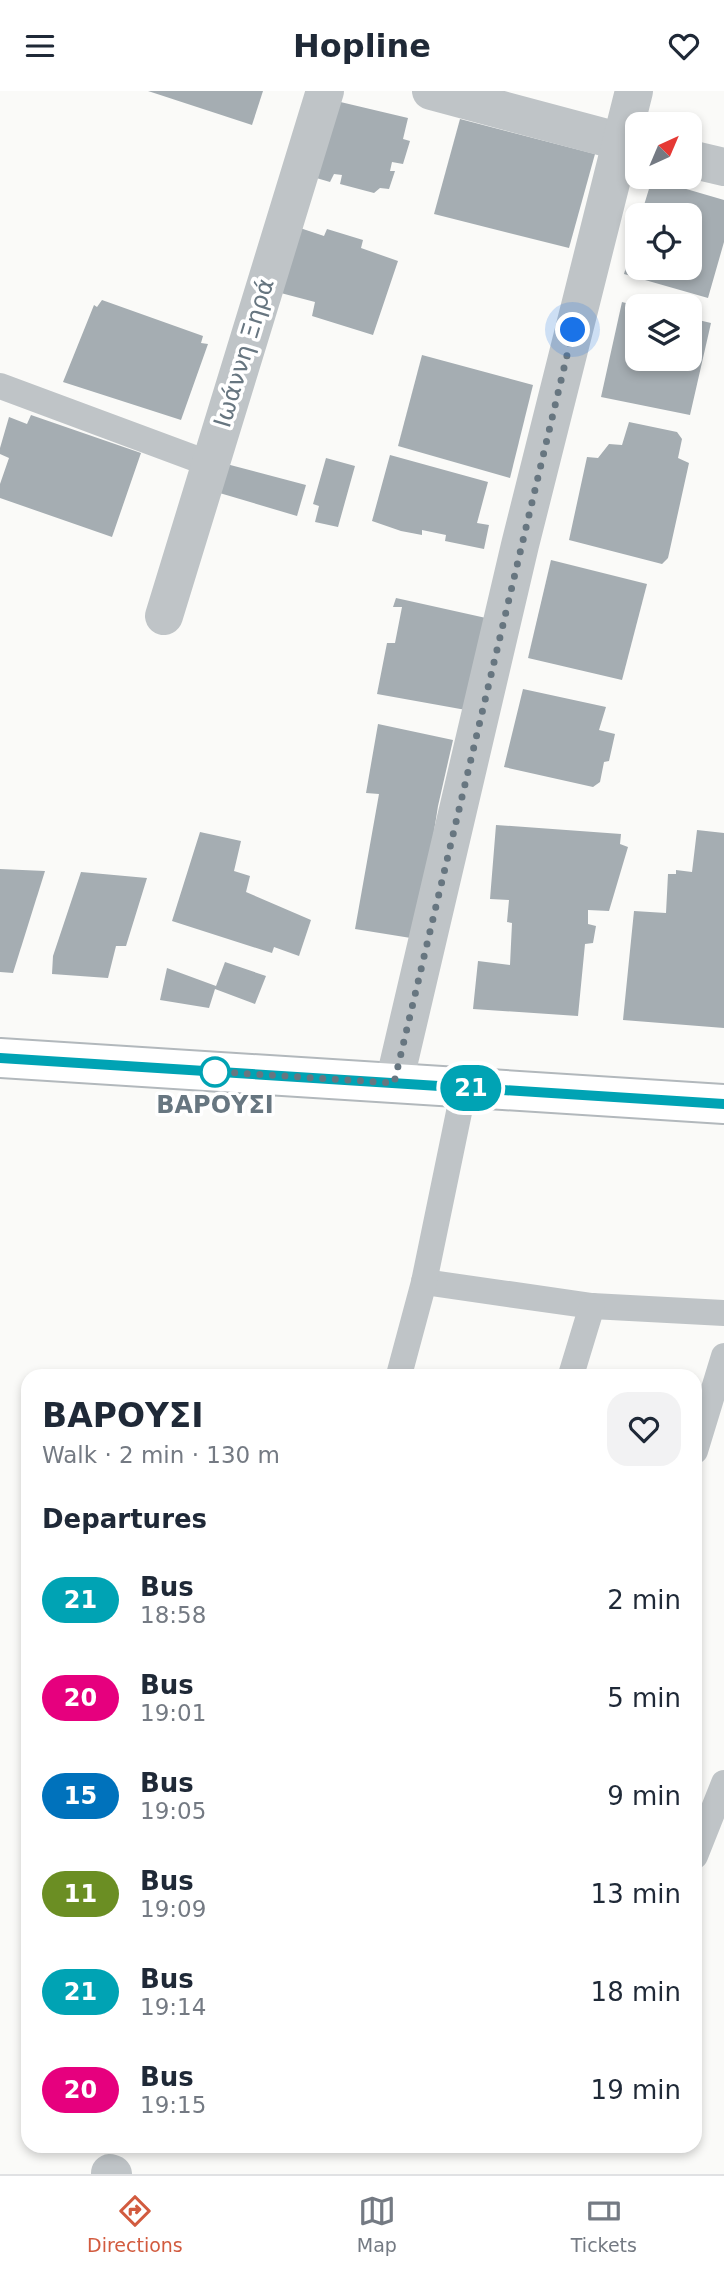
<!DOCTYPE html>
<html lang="en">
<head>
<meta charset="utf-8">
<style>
	body { margin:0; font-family:"DejaVu Sans",sans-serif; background:#f2f2f3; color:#1f2937; height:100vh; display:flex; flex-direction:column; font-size:26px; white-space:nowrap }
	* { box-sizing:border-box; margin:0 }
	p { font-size:23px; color:#747a83 }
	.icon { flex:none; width:38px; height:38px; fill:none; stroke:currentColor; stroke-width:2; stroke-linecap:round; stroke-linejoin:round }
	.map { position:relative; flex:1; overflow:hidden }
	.panel { position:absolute; left:21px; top:1278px; width:681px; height:784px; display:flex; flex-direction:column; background:#fff; border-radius:21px; box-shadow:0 4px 10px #0003 }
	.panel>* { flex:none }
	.badge { padding:0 14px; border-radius:23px; font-size:24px; line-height:46px }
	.needle { width:46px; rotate:44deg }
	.tools { position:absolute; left:625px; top:21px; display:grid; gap:14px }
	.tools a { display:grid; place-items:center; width:77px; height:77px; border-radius:14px; background:#fff; box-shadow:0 4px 10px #0003; font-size:35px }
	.you { position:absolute; width:35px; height:35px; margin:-18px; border:5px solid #fff; border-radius:50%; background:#1a73e8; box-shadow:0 0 0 10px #1a73e833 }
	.map>.badge { position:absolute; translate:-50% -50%; box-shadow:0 0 0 4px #fff }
	h2 { padding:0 21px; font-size:26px; line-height:63px }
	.round { display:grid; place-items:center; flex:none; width:74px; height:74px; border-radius:21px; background:#f2f2f3 }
	.summary { display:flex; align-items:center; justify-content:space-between; height:119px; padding:0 21px }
	h1 { font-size:33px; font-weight:700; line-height:52px }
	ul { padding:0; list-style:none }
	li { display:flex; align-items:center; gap:21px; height:98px; padding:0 21px }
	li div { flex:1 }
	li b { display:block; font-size:26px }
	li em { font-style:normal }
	li .badge { min-width:77px; font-weight:700; text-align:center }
	header { display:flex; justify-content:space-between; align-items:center; height:91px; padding:0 21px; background:#fff; font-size:32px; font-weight:700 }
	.tabs { display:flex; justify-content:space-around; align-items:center; height:98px; border-top:2px solid #e0e1e3; background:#fff; font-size:19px; color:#747a83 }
	.tabs a { display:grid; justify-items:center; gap:4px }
	.tabs .active { color:#d25b3f }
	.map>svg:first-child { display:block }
	.building { fill:#a5adb2 }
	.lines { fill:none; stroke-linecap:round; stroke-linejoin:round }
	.secondary-casing { stroke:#b2b8bc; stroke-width:42 }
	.service { stroke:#bfc4c7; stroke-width:26 }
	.minor { stroke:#bfc4c7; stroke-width:38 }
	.secondary { stroke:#fff; stroke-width:38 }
	.line-casing { stroke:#fff; stroke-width:16 }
	.line { stroke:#00a3b4; stroke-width:10 }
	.walk { stroke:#677680; stroke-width:7; stroke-dasharray:0 12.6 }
	.stop-dot { fill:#fff; stroke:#00a3b4; stroke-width:3.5 }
	.labels { text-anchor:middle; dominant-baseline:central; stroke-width:7; stroke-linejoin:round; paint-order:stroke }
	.street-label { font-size:24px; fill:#677680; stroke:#fff }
	.stop-label { font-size:24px; font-weight:bold; fill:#677680; stroke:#fff }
</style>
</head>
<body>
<header><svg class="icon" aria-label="menu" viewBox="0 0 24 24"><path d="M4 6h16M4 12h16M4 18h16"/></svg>Hopline<svg class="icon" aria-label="heart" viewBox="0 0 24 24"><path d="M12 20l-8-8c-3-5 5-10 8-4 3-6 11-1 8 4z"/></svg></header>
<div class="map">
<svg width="724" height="2083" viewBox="0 0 724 2083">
	<rect width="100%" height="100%" fill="#fafaf8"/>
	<g class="building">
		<path d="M148 0H263L252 34Z"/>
		<path d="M332 9 408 27 403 48 410 50 403 73 392 71 390 80H395L389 98 380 97 374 102 340 93 342 84 334 83 330 91 313 86Z"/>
		<path d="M460 28 595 63 569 157 434 123Z"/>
		<path d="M652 88 724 109V151L708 207 624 183 636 141 637 177H690V124H641Z"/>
		<path d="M294 135 324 145 327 138 363 149 361 157 398 170 373 244 312 225 315 211 277 201Z"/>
		<path d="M102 209 203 245 201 252 208 253 181 329 63 291 94 214 97 216Z"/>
		<path d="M622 211 637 215V268H690V227L711 232 690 324 601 306Z"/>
		<path d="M422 264 533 294 510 387 398 355Z"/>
		<path d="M31 324 141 362 112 446 0 407V393L9 367 0 363V357L9 326 27 333Z"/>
		<path d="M629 331 677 341 682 348 678 367 689 372 668 467 662 473 569 449 587 366 598 367 609 353 622 354Z"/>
		<path d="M390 364 488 391 477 432 489 434 484 458 445 450 446 444 422 439V444L401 440 372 430Z"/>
		<path d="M326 367 355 375 338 436 315 431 319 415 313 413Z"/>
		<path d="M215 370 306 394 297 425 206 398Z"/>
		<path d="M551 469 647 493 622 589 528 567Z"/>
		<path d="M396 507 486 527 466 619 377 603 387 552H395L402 516H393Z"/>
		<path d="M523 598 606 616 599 639 615 643 609 670 604 671 600 691 593 696 504 676Z"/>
		<path d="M378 633 453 649 438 715 417 848 355 838 379 703 366 702Z"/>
		<path d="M496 734 621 743 620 753 628 756 609 820 588 819V833L596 835 593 852 585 853 578 925 473 918 478 870 510 874 512 832 507 831 509 809 490 808Z"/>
		<path d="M697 739 724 742V937L623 929 634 820 666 822 668 783H676V779L692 781Z"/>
		<path d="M200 741 241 750 234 780 250 785 246 801 311 829 299 865 274 856 272 862 172 830Z"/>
		<path d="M0 778 45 780 13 882 0 881Z"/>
		<path d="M81 781 147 787 126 855H116L108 887 52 883 53 865Z"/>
		<path d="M225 871 266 885 255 913 215 898 209 917 160 909 167 877 216 895Z"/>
	</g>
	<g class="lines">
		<g class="secondary-casing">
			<path id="secondary" d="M0 967 724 1013"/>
		</g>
		<g class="service">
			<path d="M0 295 210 373"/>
			<path d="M424 1191 592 1215 724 1222"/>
			<path d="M399 1284 424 1191 464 997"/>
			<path d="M571 1284 592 1215"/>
			<path d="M695 1360 724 1265"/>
			<path d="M695 1765 724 1692"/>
		</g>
		<g class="minor">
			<path d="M431 0 637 55"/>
			<path d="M690 68 724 76"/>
			<path d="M164 525 325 0"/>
			<path d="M394 992 520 454 634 0"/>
			<path d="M110 2082 113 2083"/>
		</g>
		<use href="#secondary" class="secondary"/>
	</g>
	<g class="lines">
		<g class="line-casing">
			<path id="line" d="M0 967 724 1013"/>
		</g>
		<use href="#line" class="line"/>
		<path class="walk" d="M215 981 206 980 394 992 573 239"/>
	</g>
	<circle class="stop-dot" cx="215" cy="981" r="14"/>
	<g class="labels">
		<g class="street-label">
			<text transform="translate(244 262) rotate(-73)">Ιωάννη Ξηρά</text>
		</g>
		<g class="stop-label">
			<text x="215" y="1014">ΒΑΡΟΥΣΙ</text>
		</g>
	</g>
</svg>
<div class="tools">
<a><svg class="needle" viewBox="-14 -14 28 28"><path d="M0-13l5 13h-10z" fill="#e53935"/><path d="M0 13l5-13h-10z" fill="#747a83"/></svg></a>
<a><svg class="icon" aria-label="locate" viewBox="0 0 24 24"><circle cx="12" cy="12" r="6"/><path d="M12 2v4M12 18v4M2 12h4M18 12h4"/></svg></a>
<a><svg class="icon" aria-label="layers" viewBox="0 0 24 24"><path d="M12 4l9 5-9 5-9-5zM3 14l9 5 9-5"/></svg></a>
</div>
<div class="you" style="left:573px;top:239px"></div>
<b class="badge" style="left:471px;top:997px;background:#00a3b4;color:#fff">21</b>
<section class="panel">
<div class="summary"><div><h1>ΒΑΡΟΥΣΙ</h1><p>Walk · 2 min · 130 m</p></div><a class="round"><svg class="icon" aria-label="heart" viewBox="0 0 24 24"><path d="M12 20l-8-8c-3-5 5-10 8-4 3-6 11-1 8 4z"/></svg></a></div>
<h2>Departures</h2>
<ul>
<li><span class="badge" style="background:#00a3b4;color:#fff">21</span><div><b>Bus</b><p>18:58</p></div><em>2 min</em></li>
<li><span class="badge" style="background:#e6007e;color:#fff">20</span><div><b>Bus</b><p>19:01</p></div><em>5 min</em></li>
<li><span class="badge" style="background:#0072bc;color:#fff">15</span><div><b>Bus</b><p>19:05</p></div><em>9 min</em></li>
<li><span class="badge" style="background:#6b8e23;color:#fff">11</span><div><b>Bus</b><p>19:09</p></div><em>13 min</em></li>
<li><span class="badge" style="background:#00a3b4;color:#fff">21</span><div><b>Bus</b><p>19:14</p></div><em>18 min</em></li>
<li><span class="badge" style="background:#e6007e;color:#fff">20</span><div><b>Bus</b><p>19:15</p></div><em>19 min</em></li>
</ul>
</section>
</div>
<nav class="tabs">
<a class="active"><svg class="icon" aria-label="directions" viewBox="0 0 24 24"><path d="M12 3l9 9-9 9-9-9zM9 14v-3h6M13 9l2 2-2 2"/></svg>Directions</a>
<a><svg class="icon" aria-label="map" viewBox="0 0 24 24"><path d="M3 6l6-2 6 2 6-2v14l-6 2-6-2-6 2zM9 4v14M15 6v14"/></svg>Map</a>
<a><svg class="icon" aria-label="tickets" viewBox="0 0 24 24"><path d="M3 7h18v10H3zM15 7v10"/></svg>Tickets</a>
</nav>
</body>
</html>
